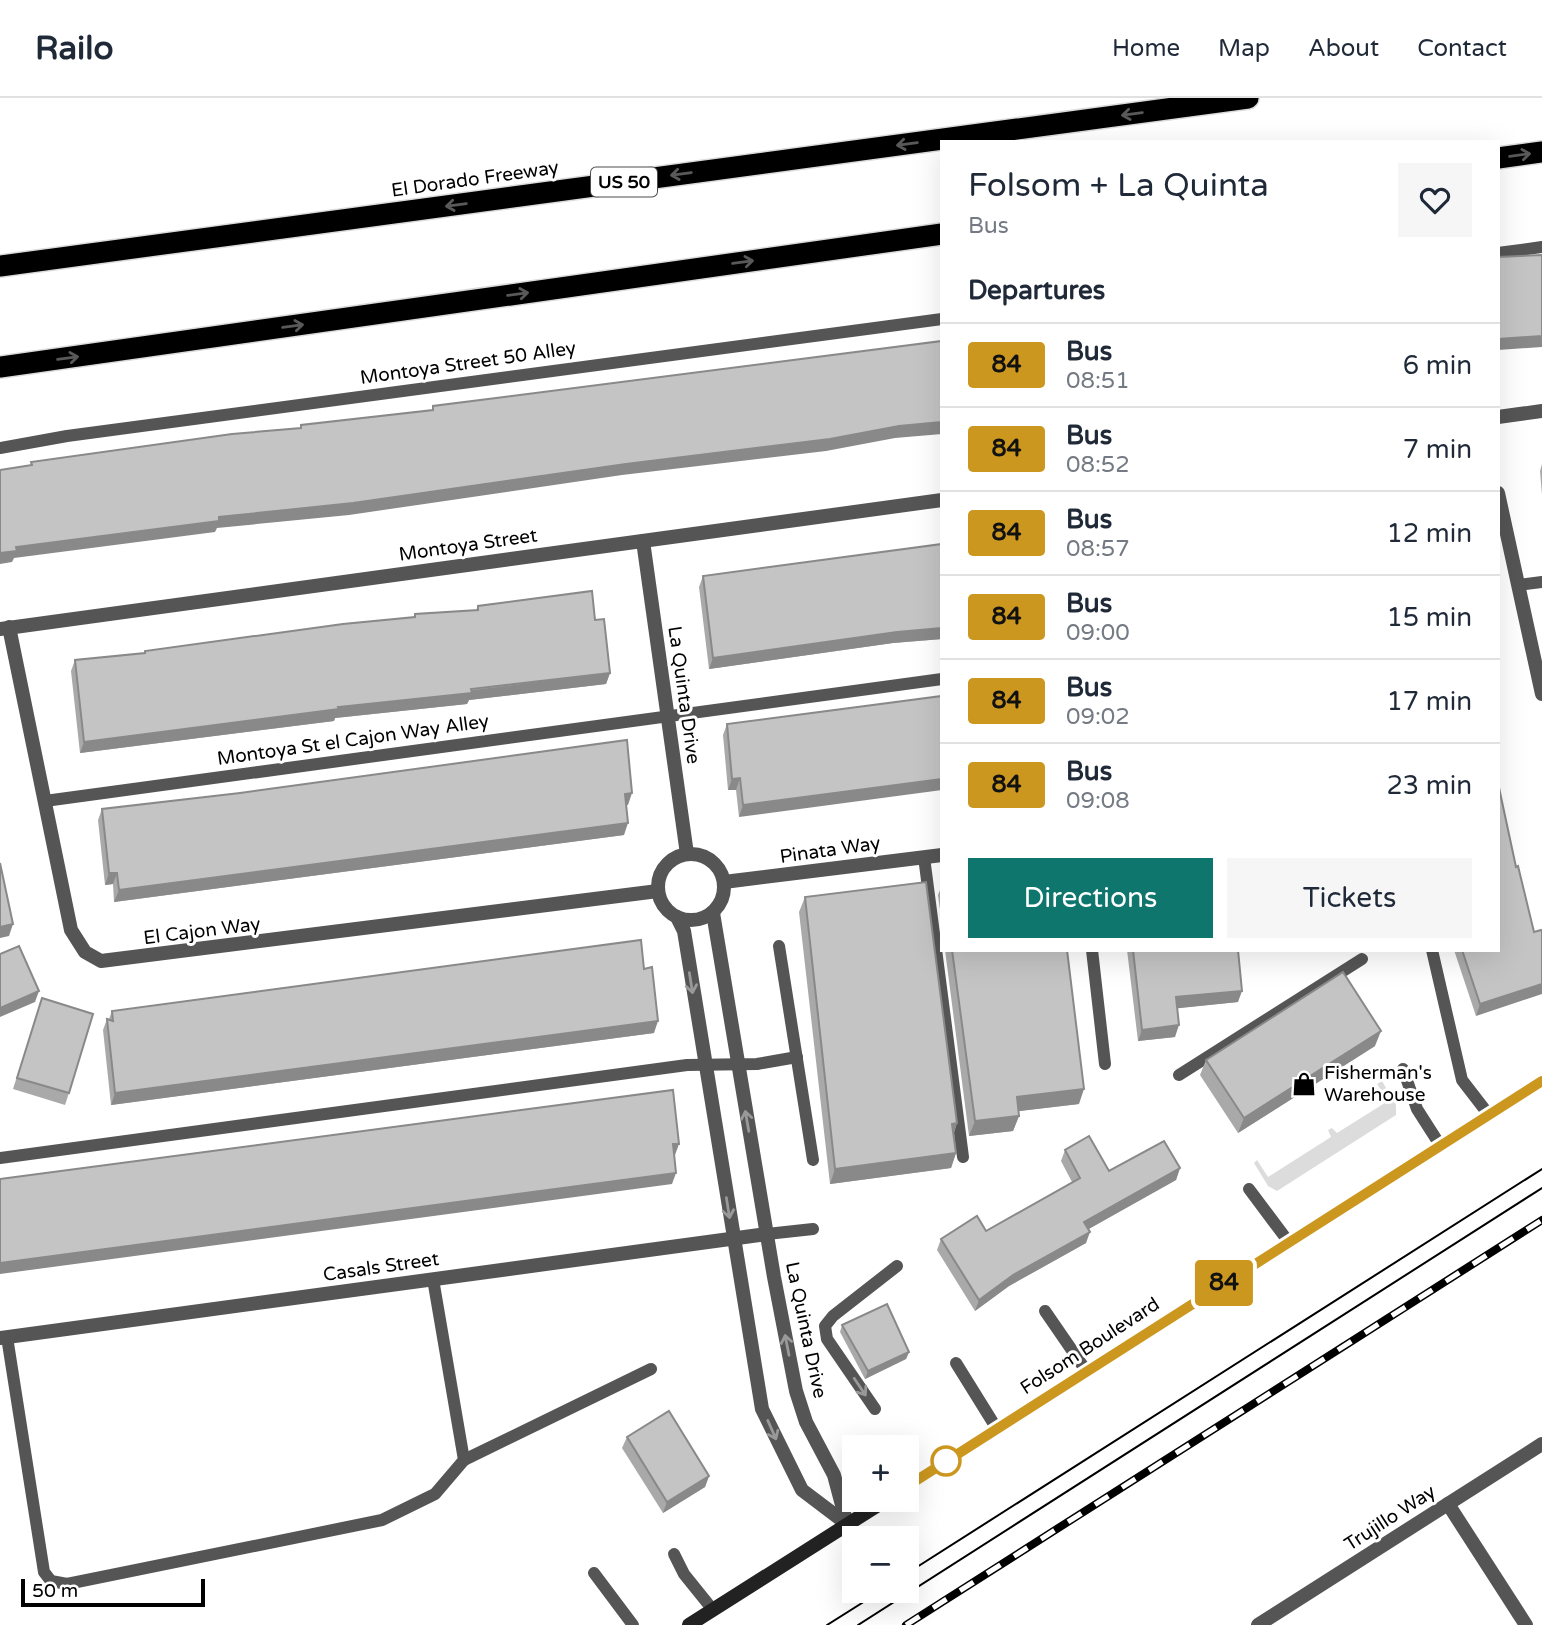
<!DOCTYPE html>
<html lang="en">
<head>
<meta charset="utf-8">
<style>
	body { margin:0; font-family:"Varela Round",sans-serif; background:#f6f6f7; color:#1f2937; height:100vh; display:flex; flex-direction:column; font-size:26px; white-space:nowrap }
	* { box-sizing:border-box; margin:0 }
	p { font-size:23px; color:#747a83 }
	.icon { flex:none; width:38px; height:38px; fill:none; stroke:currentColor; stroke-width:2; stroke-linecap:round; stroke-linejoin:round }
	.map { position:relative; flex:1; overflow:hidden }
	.panel { position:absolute; left:940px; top:42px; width:560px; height:812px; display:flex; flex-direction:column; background:#fff; border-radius:0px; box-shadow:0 7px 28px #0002 }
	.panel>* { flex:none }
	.badge { padding:0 14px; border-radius:5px; font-size:24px; line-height:46px }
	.buttons { position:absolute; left:842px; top:1337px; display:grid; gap:14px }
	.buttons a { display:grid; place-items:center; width:77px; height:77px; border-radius:0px; background:#fff; box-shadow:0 7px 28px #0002; font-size:35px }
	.scale { position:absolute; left:21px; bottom:18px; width:184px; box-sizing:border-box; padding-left:7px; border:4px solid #000; border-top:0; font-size:19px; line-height:24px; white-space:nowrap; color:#000; -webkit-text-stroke:5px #fff; paint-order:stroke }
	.map>.badge { position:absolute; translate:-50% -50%; box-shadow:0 0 0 4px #fff }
	h2 { padding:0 28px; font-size:26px; line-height:63px }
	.round { display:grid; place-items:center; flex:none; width:74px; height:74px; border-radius:0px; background:#f6f6f7 }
	.head { display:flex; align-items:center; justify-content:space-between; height:119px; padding:0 28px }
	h1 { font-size:33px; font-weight:600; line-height:52px }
	.action { display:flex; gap:14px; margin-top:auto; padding:14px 28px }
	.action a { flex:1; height:80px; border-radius:0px; background:#0f766e; color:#fff; font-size:28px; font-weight:600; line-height:80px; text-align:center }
	.action a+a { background:#f6f6f7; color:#1f2937 }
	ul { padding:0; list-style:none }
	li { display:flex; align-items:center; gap:21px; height:84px; padding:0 28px; border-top:2px solid #e0e1e3 }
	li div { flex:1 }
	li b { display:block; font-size:26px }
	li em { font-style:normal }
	li .badge { min-width:77px; font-weight:700; text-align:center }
	header { display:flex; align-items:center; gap:42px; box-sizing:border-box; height:98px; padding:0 35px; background:#fff; border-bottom:2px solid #e0e1e3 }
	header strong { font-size:33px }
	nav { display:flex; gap:38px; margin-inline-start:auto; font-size:24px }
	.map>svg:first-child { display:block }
	.green { fill:#dcdcdc }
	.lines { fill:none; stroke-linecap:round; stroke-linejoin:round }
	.highway-casing { stroke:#dbdbdb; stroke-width:24 }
	.lane { stroke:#555; stroke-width:12 }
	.street { stroke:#555; stroke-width:14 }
	.secondary { stroke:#222; stroke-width:14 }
	.highway { stroke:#000; stroke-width:21 }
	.tram { stroke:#000; stroke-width:2 }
	.rail-casing { stroke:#000; stroke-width:8 }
	.rail { stroke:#fff; stroke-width:5; stroke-dasharray:16; stroke-linecap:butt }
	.wall { fill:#a9a9a9 }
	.shaded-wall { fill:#898989 }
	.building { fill:#c4c4c4; stroke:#898989; stroke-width:2 }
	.oneway { stroke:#595959 }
	.oneway2 { stroke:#999 }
	.line-casing { stroke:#fff; stroke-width:16 }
	.line { stroke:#cb971e; stroke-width:10 }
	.stop-dot { fill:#fff; stroke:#cb971e; stroke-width:3.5 }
	.labels { text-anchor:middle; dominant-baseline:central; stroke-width:6; stroke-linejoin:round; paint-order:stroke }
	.shield { fill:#fff; stroke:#4c4c4c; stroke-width:2 }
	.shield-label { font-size:18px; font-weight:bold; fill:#000 }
	.street-label { font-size:19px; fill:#000; stroke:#fff }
	.poi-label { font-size:19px; fill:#000; stroke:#fff; text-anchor:start }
</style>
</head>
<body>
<header>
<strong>Railo</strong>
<nav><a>Home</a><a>Map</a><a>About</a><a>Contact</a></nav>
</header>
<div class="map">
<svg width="1542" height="1527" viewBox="0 0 1542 1527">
	<rect width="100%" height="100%" fill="#fff"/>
	<path class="green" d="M1382 983 1396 1007V1017L1277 1093 1268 1088 1254 1065 1257 1062 1268 1079 1331 1039 1328 1032 1332 1030 1337 1035 1388 1003 1377 986Z"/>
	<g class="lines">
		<g class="highway-casing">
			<g id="highway">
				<path d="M1498 60 1542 54"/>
				<path d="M0 168 1248 0"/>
				<path d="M0 269 942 136"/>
			</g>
		</g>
		<g class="lane">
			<path d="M1498 155 1542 149"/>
			<path d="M0 350 67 338 942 221"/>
			<path d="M1518 487 1542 484"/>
			<path d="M45 703 942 581"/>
			<path d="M924 759 963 1059"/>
			<path d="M779 848 813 1062"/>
			<path d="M1092 852 1105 966"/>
			<path d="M1432 852 1462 982 1489 1017"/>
			<path d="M1403 971 1417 1011 1440 1047"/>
			<path d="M1179 977 1362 861"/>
			<path d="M0 1060 687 967 757 966 797 959"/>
			<path d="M1249 1091 1288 1143"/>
			<path d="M767 1136 813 1131"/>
			<path d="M1045 1213 1087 1274"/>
			<path d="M7 1239 44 1474 51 1483 67 1486 382 1422 435 1396 464 1362 433 1181"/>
			<path d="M956 1265 997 1331"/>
			<path d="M875 1311 827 1241 825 1228 833 1218 897 1168"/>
			<path d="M464 1362 651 1271"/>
			<path d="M674 1456 684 1476 713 1512"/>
			<path d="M594 1475 633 1527"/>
		</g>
		<g class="street">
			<path d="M1498 319 1542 313"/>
			<path d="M1498 395 1542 596"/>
			<path d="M643 443 687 756"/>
			<path d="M9 529 71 832 85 854 101 863 658 793"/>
			<path d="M0 531 942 402"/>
			<circle cx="691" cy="789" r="33"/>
			<path d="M724 784 942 757"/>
			<path d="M713 815 774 1179 796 1293 806 1324 834 1377 847 1426"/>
			<path d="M677 819 684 833 762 1311 802 1392 847 1426"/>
			<path d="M0 1240 767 1136"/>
			<path d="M1448 1406 1526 1527"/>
			<path d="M1258 1527 1542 1346"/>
		</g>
		<g class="secondary">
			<path d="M906 1389 1542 983"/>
			<path d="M689 1527 886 1402"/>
		</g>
		<use href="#highway" class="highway"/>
		<g class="tram">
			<path d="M906 1476 1542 1071"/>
			<path d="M827 1527 881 1493"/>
			<path d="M858 1527 1542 1090"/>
		</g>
		<g class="rail-casing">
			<path id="rail" d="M906 1527 1542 1122"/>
		</g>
		<use href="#rail" class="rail"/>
	</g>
	<g class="wall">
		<path d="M1542 366V397L1540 373Z"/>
		<path d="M942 446V541L893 545 709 571 699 489 703 478Z"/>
		<path d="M478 508 595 522 610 575 606 586 469 602 467 606 335 620 334 623 80 655 71 573 75 562 144 555 145 553 413 519 415 516 476 512Z"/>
		<path d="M942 598 739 719 736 692H728L723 637 727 626Z"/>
		<path d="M626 707 624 737 114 804 113 786 105 787 98 722 102 711 628 707Z"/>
		<path d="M1516 769 1534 834 1476 918 1454 852H1498Z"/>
		<path d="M942 787V826L938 797Z"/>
		<path d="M805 799 957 1025 954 1035 956 1055 951 1070 830 1086 799 814Z"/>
		<path d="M945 852H1067L1079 1006 1018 1013 1019 1018 1013 1033 969 1038Z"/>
		<path d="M1127 852H1238V904L1177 910 1175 939 1138 943Z"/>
		<path d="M644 871 654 935 111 1007 103 932 107 921H109L112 913Z"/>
		<path d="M42 900 69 995 65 1007 13 991Z"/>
		<path d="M1375 948 1238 1035 1200 977 1206 962Z"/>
		<path d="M1065 1052 1109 1073 1180 1070 1176 1082 1088 1131 1086 1145 1009 1188 975 1213 937 1152 941 1141 986 1133 1072 1084 1061 1063Z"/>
		<path d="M842 1227 909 1254 906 1261 865 1281 840 1234Z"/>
		<path d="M627 1339 709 1378 705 1389 663 1415 622 1350Z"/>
	</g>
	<g class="shaded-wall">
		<path d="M1542 238V249L1498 252V241Z"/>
		<path d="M942 324V336L895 340 826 353 622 377 349 417 217 430 215 434 14 460 12 464 0 466V455L16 449 219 419 899 328Z"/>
		<path d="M942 530V541L893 545 709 571 713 560 897 534Z"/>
		<path d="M610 575 606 586 469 602 467 606 335 620 334 623 80 655 84 644 338 609Z"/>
		<path d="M740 680 736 692H728L732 681Z"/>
		<path d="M942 681V692L739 719 743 707Z"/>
		<path d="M632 695 628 707H620L625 696Z"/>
		<path d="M628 725 624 737 114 804 119 792Z"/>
		<path d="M109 775H117L113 786 105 787Z"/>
		<path d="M13 826 9 838 0 840V829Z"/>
		<path d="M1542 886V896L1476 918 1480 906Z"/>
		<path d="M39 893 35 904 0 919V910Z"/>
		<path d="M1242 893 1238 904 1171 911 1176 899Z"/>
		<path d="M658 923 654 935 111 1007 115 995Z"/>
		<path d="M1179 927 1175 939 1138 943 1142 932Z"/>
		<path d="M1381 933 1375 948 1238 1035 1244 1020Z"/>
		<path d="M1084 991 1079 1006 1011 1014 1017 999Z"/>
		<path d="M1019 1018 1013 1033 969 1038 975 1023Z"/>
		<path d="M957 1025 952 1040V1026Z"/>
		<path d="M673 1046H679L675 1057 669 1058Z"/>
		<path d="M956 1055 951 1070 830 1086 835 1071Z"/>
		<path d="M1180 1070 1176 1082 1080 1136 1084 1124Z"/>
		<path d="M676 1075 672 1086 0 1176V1165Z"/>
		<path d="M1090 1134 1086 1145 1009 1188 975 1213 979 1202 1013 1177Z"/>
		<path d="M909 1254 906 1261 865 1281 868 1273Z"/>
		<path d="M709 1378 705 1389 663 1415 667 1404Z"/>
	</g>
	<g class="building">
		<path d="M1542 157V238L1498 241V159Z"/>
		<path d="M942 243V324L899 328 830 341 626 366 353 405 219 419V423L16 449 17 453 0 455V372L32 367 31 364 232 336 301 330V327L433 312V308Z"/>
		<path d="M942 446V530L897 534 713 560 703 478Z"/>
		<path d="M592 493 595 522 604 521 610 575 471 591 472 595 338 609 339 611 84 644 75 562 145 555V553L343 526 415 519V516L478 512V508Z"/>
		<path d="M942 598V681L743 707 740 680 732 681 727 626Z"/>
		<path d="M627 642 632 695 625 696 628 725 119 792 117 775H109L102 711 240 695Z"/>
		<path d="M1498 685 1516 769 1518 768 1534 834 1541 832 1542 834V886L1480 906 1462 852H1498Z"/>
		<path d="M0 765 13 826 0 829Z"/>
		<path d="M926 784 957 1025 952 1026 956 1055 835 1071 805 799Z"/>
		<path d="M641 842 644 871 652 869 658 923 115 995 107 921 113 923 112 913Z"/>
		<path d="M19 848 39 893 0 910V856Z"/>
		<path d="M952 852H1067L1084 991 1017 999 1019 1018 975 1023Z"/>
		<path d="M1133 852H1238L1242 893 1176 899 1179 927 1142 932Z"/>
		<path d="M1343 874 1381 933 1244 1020 1206 962Z"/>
		<path d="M42 900 93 916 69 995 17 980Z"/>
		<path d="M673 992 679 1046H673L676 1075 0 1165V1081Z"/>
		<path d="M1089 1038 1109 1073 1164 1043 1180 1070 1084 1124 1090 1134 1013 1177 979 1202 941 1141 977 1118 986 1133 1080 1080 1065 1052Z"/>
		<path d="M887 1206 909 1254 868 1273 842 1227Z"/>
		<path d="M669 1313 709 1378 667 1404 627 1339Z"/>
	</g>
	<defs><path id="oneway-shaft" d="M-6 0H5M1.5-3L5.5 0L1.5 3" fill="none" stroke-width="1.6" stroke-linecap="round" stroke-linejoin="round" transform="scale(1.75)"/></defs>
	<g class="oneway">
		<use href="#oneway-shaft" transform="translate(1132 16) rotate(172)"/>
		<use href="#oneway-shaft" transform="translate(907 46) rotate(172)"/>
		<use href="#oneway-shaft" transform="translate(1520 57) rotate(-8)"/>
		<use href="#oneway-shaft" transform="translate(681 76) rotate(172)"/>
		<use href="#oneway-shaft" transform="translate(456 107) rotate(172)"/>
		<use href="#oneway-shaft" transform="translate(743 164) rotate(-8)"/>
		<use href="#oneway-shaft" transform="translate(518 196) rotate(-8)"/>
		<use href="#oneway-shaft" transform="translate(293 228) rotate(-8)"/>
		<use href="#oneway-shaft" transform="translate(68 260) rotate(-8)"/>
	</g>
	<g class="oneway2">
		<use href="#oneway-shaft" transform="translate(691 885) rotate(81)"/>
		<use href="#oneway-shaft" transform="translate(747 1023) rotate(-100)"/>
		<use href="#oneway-shaft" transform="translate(728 1110) rotate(81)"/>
		<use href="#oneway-shaft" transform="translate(787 1247) rotate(-101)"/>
		<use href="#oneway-shaft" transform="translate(860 1289) rotate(56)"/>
		<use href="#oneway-shaft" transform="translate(772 1332) rotate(66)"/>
	</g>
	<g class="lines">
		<g class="line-casing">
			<path id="line" d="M906 1389 1542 983"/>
		</g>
		<use href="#line" class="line"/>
	</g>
	<defs>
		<g id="shop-bare" transform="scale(1.89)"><path d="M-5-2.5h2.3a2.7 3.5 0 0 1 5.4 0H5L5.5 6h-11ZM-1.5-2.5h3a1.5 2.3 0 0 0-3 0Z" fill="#000" stroke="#fff" stroke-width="2.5" paint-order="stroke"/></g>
	</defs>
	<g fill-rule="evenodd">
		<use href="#shop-bare" x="1304" y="986"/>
	</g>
	<circle class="stop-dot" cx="946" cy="1363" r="14"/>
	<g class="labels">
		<rect class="shield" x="591" y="69.5" width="66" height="29" rx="5"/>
		<g class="shield-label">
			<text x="624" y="84">US 50</text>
		</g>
		<g class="street-label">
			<text transform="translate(475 81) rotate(-8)">El Dorado Freeway</text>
			<text transform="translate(468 265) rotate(-8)">Montoya Street 50 Alley</text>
			<text transform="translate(468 447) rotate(-8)">Montoya Street</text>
			<text transform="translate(684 597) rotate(82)">La Quinta Drive</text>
			<text transform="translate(353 642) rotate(-8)">Montoya St el Cajon Way Alley</text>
			<text transform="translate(830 752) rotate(-8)">Pinata Way</text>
			<text transform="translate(202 833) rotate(-7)">El Cajon Way</text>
			<text transform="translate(381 1169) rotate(-8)">Casals Street</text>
			<text transform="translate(806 1232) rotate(78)">La Quinta Drive</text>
			<text transform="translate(1090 1248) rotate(-33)">Folsom Boulevard</text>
			<text transform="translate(1390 1420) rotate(-33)">Trujillo Way</text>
		</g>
		<g class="poi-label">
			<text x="1324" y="975">Fisherman's<tspan x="1324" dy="22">Warehouse</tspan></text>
		</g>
	</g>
</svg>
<div class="buttons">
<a>+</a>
<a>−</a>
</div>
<div class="scale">50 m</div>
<b class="badge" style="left:1224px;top:1185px;background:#cb971e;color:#111">84</b>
<section class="panel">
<div class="head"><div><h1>Folsom + La Quinta</h1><p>Bus</p></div><a class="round"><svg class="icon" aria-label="heart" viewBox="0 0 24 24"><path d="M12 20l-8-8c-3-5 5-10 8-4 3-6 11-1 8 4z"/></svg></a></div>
<h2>Departures</h2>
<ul>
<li><span class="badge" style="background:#cb971e;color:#111">84</span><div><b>Bus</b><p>08:51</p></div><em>6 min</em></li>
<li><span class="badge" style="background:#cb971e;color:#111">84</span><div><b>Bus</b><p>08:52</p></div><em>7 min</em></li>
<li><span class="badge" style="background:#cb971e;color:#111">84</span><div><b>Bus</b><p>08:57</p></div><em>12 min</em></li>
<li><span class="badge" style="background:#cb971e;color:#111">84</span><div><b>Bus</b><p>09:00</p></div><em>15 min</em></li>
<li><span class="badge" style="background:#cb971e;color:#111">84</span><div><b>Bus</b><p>09:02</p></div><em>17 min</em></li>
<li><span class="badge" style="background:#cb971e;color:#111">84</span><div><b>Bus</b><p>09:08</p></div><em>23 min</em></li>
</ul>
<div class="action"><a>Directions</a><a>Tickets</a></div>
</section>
</div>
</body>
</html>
